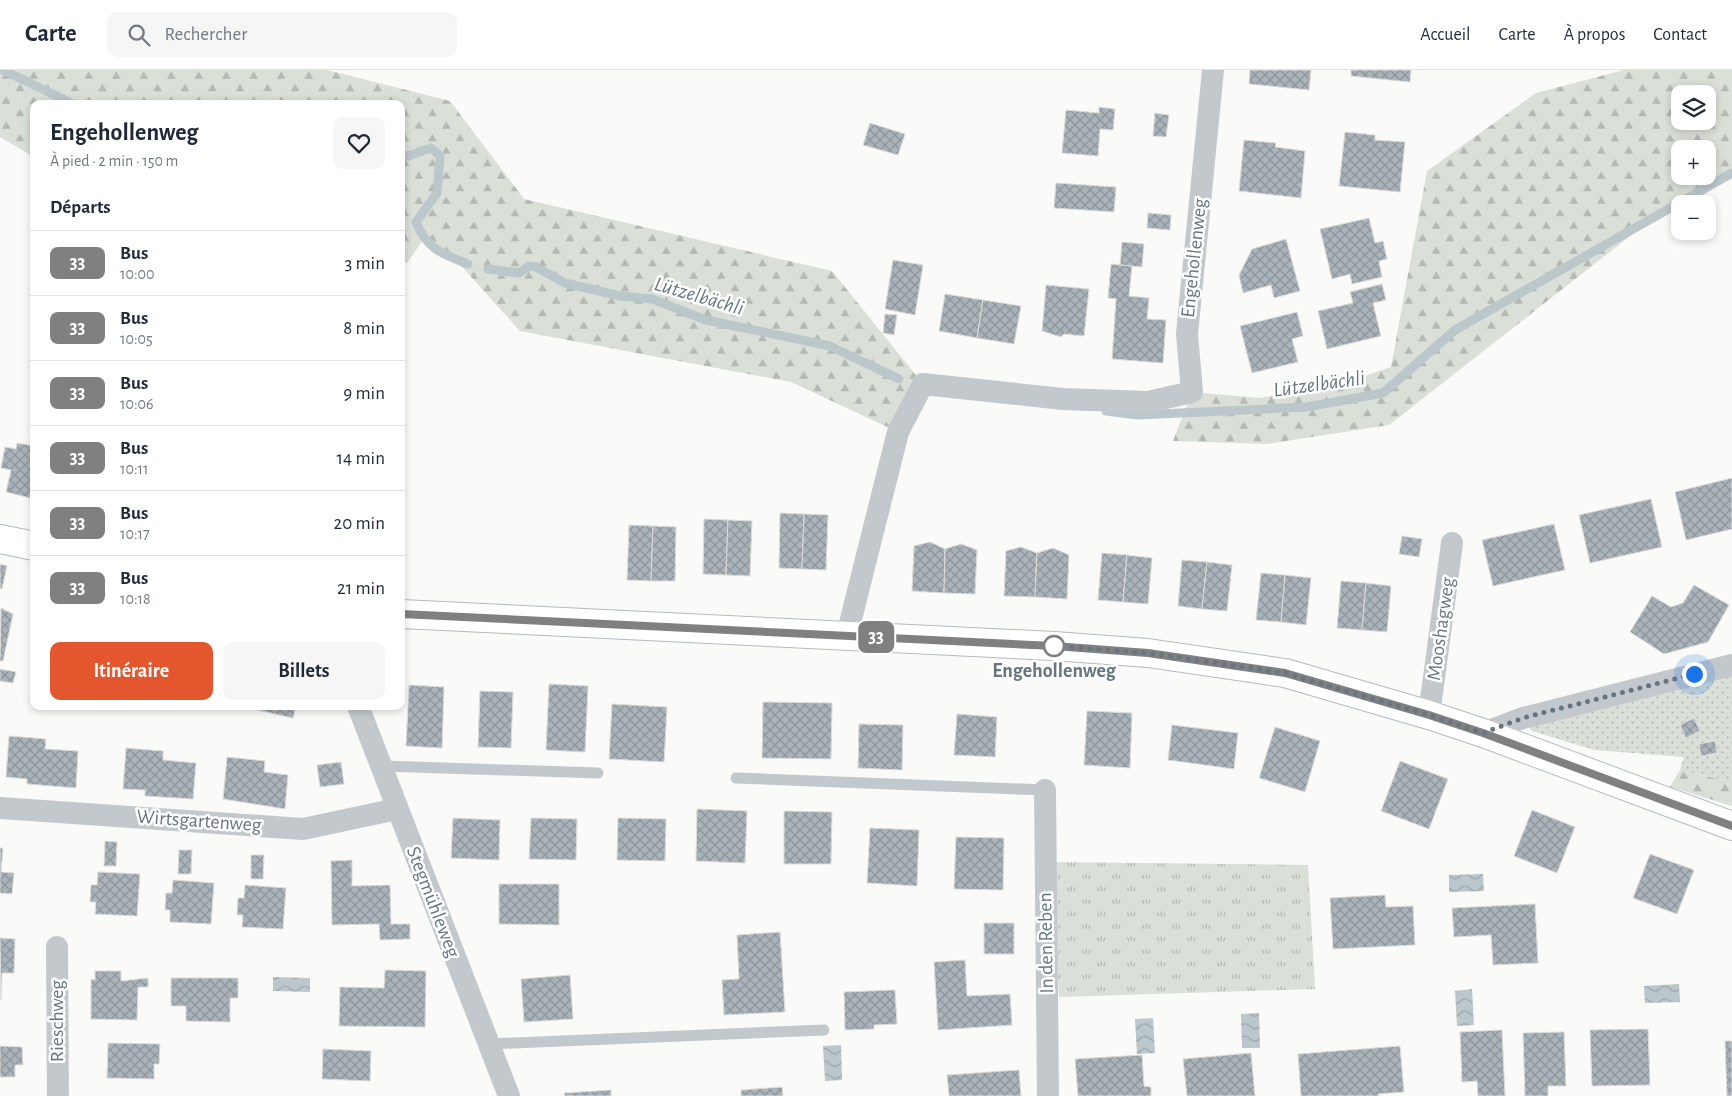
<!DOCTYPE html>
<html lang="fr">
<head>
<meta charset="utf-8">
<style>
	body { margin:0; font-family:"Alegreya Sans",sans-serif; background:#f6f6f7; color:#1f2937; height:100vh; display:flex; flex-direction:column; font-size:19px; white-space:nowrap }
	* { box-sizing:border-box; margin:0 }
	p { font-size:16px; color:#747a83 }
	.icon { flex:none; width:28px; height:28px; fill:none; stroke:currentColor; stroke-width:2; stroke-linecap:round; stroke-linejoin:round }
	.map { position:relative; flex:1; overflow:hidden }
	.side { position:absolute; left:30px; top:30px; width:375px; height:610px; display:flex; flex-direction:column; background:#fff; border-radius:10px; box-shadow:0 2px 8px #0003 }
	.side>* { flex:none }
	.badge { padding:0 10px; border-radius:8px; font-size:18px; line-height:32px }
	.buttons { position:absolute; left:1671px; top:15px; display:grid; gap:10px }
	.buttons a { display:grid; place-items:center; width:45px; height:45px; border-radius:10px; background:#fff; box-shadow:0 2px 8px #0003; font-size:25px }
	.you { position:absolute; width:25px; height:25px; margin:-12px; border:4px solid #fff; border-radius:50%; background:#1a73e8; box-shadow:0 0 0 8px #1a73e833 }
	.map>.badge { position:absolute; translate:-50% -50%; box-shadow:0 0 0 2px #fff }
	h2 { padding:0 20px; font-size:19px; line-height:45px }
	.round { display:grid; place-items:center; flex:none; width:52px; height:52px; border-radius:10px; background:#f6f6f7 }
	.headline { display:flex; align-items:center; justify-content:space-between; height:85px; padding:0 20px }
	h1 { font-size:24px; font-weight:700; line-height:38px }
	.button { display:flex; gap:10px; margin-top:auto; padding:10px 20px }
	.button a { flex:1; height:58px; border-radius:10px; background:#e4572e; color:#fff; font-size:20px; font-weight:700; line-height:58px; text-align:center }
	.button a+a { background:#f6f6f7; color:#1f2937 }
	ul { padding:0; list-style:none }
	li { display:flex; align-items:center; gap:15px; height:65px; padding:0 20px; border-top:1px solid #e0e1e3 }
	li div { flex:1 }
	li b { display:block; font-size:19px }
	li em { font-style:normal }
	li .badge { min-width:55px; font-weight:700; text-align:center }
	header { display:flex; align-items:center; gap:30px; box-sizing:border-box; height:70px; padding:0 25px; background:#fff; border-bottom:1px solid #e0e1e3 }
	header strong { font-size:24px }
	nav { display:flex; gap:28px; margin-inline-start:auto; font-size:18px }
	.search { width:350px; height:45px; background:#f6f6f7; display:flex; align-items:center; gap:12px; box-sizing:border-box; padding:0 18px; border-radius:10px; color:#747a83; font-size:19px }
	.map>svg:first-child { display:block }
	.grass { fill:url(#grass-tufts) }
	.forest { fill:url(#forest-firs); fill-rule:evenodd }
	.garden { fill:url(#garden-dots) }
	.water { fill:url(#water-waves) }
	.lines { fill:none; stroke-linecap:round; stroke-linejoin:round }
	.stream { stroke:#bbc7cb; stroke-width:9 }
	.building { fill:url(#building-cross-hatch); stroke:#dcdcda }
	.secondary-casing { stroke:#b3babf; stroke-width:30 }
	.lane { stroke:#c3c8cc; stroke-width:11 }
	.street { stroke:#c3c8cc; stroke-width:22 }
	.secondary { stroke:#fff; stroke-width:28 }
	.line-casing { stroke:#fff; stroke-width:11 }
	.line { stroke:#808080; stroke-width:8 }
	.walk { stroke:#657683; stroke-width:5; stroke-dasharray:0 9 }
	.stop-dot { fill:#fff; stroke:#808080; stroke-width:2.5 }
	.labels { text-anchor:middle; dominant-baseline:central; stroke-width:5; stroke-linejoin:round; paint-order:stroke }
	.street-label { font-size:20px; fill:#657683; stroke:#fff }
	.stop-label { font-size:20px; font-weight:bold; fill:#657683; stroke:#fff }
	.water-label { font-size:21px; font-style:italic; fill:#60757c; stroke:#fff }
</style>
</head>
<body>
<header>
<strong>Carte</strong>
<div class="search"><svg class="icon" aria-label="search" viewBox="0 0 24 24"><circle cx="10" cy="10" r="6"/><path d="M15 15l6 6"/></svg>Rechercher</div>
<nav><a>Accueil</a><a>Carte</a><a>À propos</a><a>Contact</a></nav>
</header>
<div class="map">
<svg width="1732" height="1026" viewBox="0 0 1732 1026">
	<defs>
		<pattern id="grass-tufts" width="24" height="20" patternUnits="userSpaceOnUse" patternTransform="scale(1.25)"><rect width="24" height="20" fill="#dadfd7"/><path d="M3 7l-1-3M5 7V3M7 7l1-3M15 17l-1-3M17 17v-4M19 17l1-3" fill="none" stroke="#b4b9b4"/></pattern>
		<pattern id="forest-firs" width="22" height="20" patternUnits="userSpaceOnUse" patternTransform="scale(1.25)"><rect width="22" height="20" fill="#dadfd7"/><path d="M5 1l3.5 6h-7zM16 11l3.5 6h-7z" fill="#b4b9b4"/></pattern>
		<pattern id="garden-dots" width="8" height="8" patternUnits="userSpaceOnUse" patternTransform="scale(1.25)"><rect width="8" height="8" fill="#dadfd7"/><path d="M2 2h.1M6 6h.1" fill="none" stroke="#b4b9b4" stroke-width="1.8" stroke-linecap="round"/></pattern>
		<pattern id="water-waves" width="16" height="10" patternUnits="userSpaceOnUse" patternTransform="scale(1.25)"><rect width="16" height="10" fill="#bbc7cb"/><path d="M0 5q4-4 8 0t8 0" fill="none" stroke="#9ca6aa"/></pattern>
		<pattern id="building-cross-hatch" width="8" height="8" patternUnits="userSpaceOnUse" patternTransform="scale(1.25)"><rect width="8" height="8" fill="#aab3b9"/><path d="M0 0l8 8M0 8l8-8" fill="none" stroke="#8e969c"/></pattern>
	</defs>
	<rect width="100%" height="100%" fill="#fafaf8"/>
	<path class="grass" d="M1051 792 1308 795 1315 919 1059 927Z"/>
	<g class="forest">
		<path d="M0 0H327L450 31 524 129 832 201 923 314 898 362 791 312 520 261 455 189 423 170 407 193 401 185V34H34V87L0 67Z"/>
		<path d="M1624 0H1732V101L1666 138 1389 355 1267 374 1173 371 1192 322 1260 328 1344 313 1391 297 1427 101 1536 23ZM1680 24H1708V51H1680ZM1680 79H1708V106H1680Z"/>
		<path d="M1680 700 1732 712V736L1670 717Z"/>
	</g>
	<path class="garden" d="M1732 595V712L1680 700 1684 687 1594 680 1532 661 1523 648Z"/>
	<g class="water">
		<path d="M1483 804 1484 821 1449 822V805Z"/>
		<path d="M273 907 310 908V922L273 921Z"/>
		<path d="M1679 914 1680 932 1645 933 1644 916Z"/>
		<path d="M1472 919 1474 955 1457 956 1455 921Z"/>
		<path d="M1259 943 1260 978H1242L1241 944Z"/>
		<path d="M1153 948 1155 983 1137 984 1135 949Z"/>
		<path d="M841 975 842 1010 825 1011 823 976Z"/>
	</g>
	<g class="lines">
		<g class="stream">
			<path d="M3 0 73 34"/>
			<path d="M401 84 408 86 431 78 440 86 437 123 416 152C427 179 442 184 468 194"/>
			<path d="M488 199 519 203 529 196 536 197 565 213 620 226 652 229 706 250 830 276 899 309"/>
			<path d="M1106 341 1138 345 1307 337 1383 323 1455 260 1732 103"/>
		</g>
	</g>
	<g class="building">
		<path d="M1250 0H1311L1309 20 1249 14Z"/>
		<path d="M1351 0H1411L1410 12 1351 6Z"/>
		<path d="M1099 37 1115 39 1113 60 1100 59 1098 86 1062 83 1066 40 1099 43Z"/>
		<path d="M1155 43 1169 45 1166 67 1153 66Z"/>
		<path d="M870 53 905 64 898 85 863 75Z"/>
		<path d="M1345 62 1375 65V70L1405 72 1400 122 1339 116Z"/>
		<path d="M1244 70 1276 73 1275 77 1305 81 1301 128 1239 121Z"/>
		<path d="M1056 113 1116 117 1114 142 1054 138Z"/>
		<path d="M1148 143 1171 145 1170 160 1147 158Z"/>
		<path d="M1369 148 1375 173 1383 171 1387 189 1379 191 1382 207 1352 214 1350 204 1332 209 1320 159Z"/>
		<path d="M1286 169 1300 221 1274 228 1271 215 1243 223 1239 205 1252 179Z"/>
		<path d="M1122 172 1144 174 1142 197 1120 195Z"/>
		<path d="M893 190 923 195 915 245 885 239Z"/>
		<path d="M1111 194 1132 196 1129 226 1149 228 1147 249 1166 250 1163 293 1112 289 1116 229 1108 228Z"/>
		<path d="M1382 214 1386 230 1373 233 1381 266 1327 279 1318 241 1353 233 1350 222Z"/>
		<path d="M1046 215 1089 219 1084 266 1064 264 1061 267 1042 261Z"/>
		<path d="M945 224 983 230 977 268 939 261Z"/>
		<path d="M983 230 1021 236 1014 274 977 268Z"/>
		<path d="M1297 242 1303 266 1292 269 1298 292 1252 303 1240 256Z"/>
		<path d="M885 244 897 245 894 265 883 263Z"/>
		<path d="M17 373 34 376V410L30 428 6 422 11 400 1 398 5 377 16 379Z"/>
		<path d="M1732 408V459L1686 470 1675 422Z"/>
		<path d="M1651 429 1662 477 1590 493 1579 445Z"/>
		<path d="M780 443 804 444 802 499 779 498Z"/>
		<path d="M804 444 828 445 826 500 802 499Z"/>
		<path d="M704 449 728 450 726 505 703 504Z"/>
		<path d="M728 450 752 451 750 506 726 505Z"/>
		<path d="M1554 454 1565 500 1493 516 1482 470Z"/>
		<path d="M629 455 653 456 651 511 627 510Z"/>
		<path d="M653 456 676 457 675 511H651Z"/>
		<path d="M1402 466 1422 469 1419 487 1399 484Z"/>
		<path d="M930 472 945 479 944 523 912 521 914 476Z"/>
		<path d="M961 474 977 480 975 524 944 523 945 479Z"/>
		<path d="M1021 477 1037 483 1035 527 1004 526 1006 481Z"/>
		<path d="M1053 478 1069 485 1067 529 1035 527 1037 483Z"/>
		<path d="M1102 483 1127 485 1123 532 1098 530Z"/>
		<path d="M1127 485 1152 488 1148 534 1123 532Z"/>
		<path d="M1182 490 1207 492 1202 539 1178 536Z"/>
		<path d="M1207 492 1232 495 1227 541 1202 539Z"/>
		<path d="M0 494 7 496 2 519 0 518Z"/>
		<path d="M1261 503 1285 505 1281 552 1256 550Z"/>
		<path d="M1285 505 1311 508 1306 555 1281 552Z"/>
		<path d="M1341 511 1366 513 1362 560 1337 558Z"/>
		<path d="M1366 513 1391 516 1387 562 1362 560Z"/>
		<path d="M1694 515 1729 535 1708 572 1664 584 1630 562 1652 526 1671 537 1683 533Z"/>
		<path d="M1 538 13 544 3 591H0Z"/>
		<path d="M0 599 16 602 13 613 0 611Z"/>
		<path d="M549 614 588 616 585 682 546 680Z"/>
		<path d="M409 615 444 617 442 678 406 676Z"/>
		<path d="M480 621 513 622 511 678 478 677Z"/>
		<path d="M763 632 832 633 831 689 762 688Z"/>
		<path d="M612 634 667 637 664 692 609 689Z"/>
		<path d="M253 636H296L293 648 253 639Z"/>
		<path d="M1087 641 1132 643 1130 698 1084 695Z"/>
		<path d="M957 644 997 647 995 687 954 685Z"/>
		<path d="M1694 648 1700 661 1686 668 1680 655Z"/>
		<path d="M859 654 903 655 902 700 858 698Z"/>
		<path d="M1172 655 1238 663 1234 699 1168 690Z"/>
		<path d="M1275 657 1320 671 1305 722 1259 708Z"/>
		<path d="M9 666 46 669 45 679 78 681 76 718 27 714V709L6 707Z"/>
		<path d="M1715 671 1717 683 1701 686 1699 674Z"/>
		<path d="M126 678 163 681V690L196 693 193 729 145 726V720L123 719Z"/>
		<path d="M227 687 265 691 264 702 288 705 285 739 223 729Z"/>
		<path d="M1400 691 1448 709 1429 759 1381 741Z"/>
		<path d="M341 692 344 714 320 717 317 695Z"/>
		<path d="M697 739 747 741 745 793 696 791Z"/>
		<path d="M1532 740 1575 757 1557 803 1514 786Z"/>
		<path d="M784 741 832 742 831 794H784Z"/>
		<path d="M453 748 500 750 499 790 451 788Z"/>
		<path d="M531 748 577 749 576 790 529 789Z"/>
		<path d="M618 748 666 749 665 791 617 790Z"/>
		<path d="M870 758 919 760 917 816 867 813Z"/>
		<path d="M956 767 1004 768 1003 820 954 819Z"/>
		<path d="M105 771 117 772 116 796H104Z"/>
		<path d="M0 778H3L1 802 14 803 12 824 0 823Z"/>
		<path d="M179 780H192L191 804H178Z"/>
		<path d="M1650 784 1694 800 1677 844 1633 828Z"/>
		<path d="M251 785H264L263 809H251Z"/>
		<path d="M352 790V816L390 815 391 854H410V869L380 870 379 854 332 855 331 791Z"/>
		<path d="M98 802 140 804 137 846 95 844 96 832H90L91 815H97Z"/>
		<path d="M173 810 214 813 211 854 170 852V840H165L166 823H172Z"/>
		<path d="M499 814H559V855L499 854Z"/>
		<path d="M245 815 286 818 283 859 242 857 243 845H237L238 828H244Z"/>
		<path d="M1385 825 1386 837 1413 836 1415 875 1333 879 1330 828Z"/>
		<path d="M1535 834 1538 893 1493 895 1491 865 1454 867 1452 838Z"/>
		<rect x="984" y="853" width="30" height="31"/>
		<path d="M780 862 785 942 724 945 722 910 739 909 737 865Z"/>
		<path d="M0 868 15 869 14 903H2L1 930Z"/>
		<path d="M965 890 967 926 1010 924 1012 955 938 960 934 892Z"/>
		<path d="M385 900 426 901 425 957 339 956 340 917 384 918Z"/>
		<path d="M95 901H121V911L148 908V917H138L137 950 91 949V909L95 910Z"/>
		<path d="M570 905 573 949 524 952 521 909Z"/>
		<path d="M171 908H238V928H230V952L186 951V936H171Z"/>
		<path d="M895 920 897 954 874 955V959L845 960 844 922Z"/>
		<path d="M1648 959 1650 1015 1592 1016 1590 960Z"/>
		<path d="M1502 960 1505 1026H1478L1477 1011 1462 1012 1460 962Z"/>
		<path d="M1564 962 1566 1016H1548V1026H1525L1523 963Z"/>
		<path d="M1725 971H1732V1026H1727Z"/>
		<path d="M108 973 160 974 159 994H154V1009L107 1008Z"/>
		<path d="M0 976 22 977 23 995H15V1007H0Z"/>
		<path d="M1400 976 1404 1022 1378 1024 1379 1026H1301L1298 984Z"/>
		<path d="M323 979 371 981 370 1011 322 1009Z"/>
		<path d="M1251 983 1255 1026H1187L1183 989Z"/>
		<path d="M1142 985 1144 1016 1151 1017V1026H1078L1075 989Z"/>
		<path d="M1019 1000 1021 1026H949L947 1005Z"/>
		<path d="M782 1017 783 1026H741V1020Z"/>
		<path d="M611 1020V1026H565L564 1023Z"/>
	</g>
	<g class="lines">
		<g class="secondary-casing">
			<g id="secondary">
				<path d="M0 469 34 476"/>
				<path d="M401 544 1054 576 1148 583 1285 603 1429 645 1483 663 1732 756"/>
			</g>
		</g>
		<g class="lane">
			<path d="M382 696 598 703"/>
			<path d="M736 708 1045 720"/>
			<path d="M488 974 824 960"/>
		</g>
		<g class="street">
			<path d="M847 565 898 362 923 314 1063 329 1148 332 1192 322 1187 264 1213 0"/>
			<path d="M358 636 509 1026"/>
			<path d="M1429 645 1452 473"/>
			<path d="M1483 663 1523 648 1732 595"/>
			<path d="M1045 720 1048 1026"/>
			<path d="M0 738 303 759 397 739"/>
			<path d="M57 877 58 1026"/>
		</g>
		<use href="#secondary" class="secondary"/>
	</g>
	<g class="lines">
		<g class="line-casing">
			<path id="line" d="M401 544 1054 576 1148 583 1285 603 1429 645 1483 663 1732 756"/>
		</g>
		<use href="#line" class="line"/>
		<path class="walk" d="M1054 576 1148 583 1285 603 1429 645 1483 663 1523 648 1694 604"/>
	</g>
	<circle class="stop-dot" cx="1054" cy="576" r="10"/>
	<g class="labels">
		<g class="street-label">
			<text transform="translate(1194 188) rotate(-84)">Engehollenweg</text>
			<text transform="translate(1441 559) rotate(-82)">Mooshagweg</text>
			<text transform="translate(199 751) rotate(4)">Wirtsgartenweg</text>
			<text transform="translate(433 832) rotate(69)">Stegmühleweg</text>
			<text transform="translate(1046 873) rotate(-91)">In den Reben</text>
			<text transform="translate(57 951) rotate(-90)">Rieschweg</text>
		</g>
		<g class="stop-label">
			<text x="1054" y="601">Engehollenweg</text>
		</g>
		<g class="water-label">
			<text transform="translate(699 226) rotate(16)">Lützelbächli</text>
			<text transform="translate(1319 314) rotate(-8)">Lützelbächli</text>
		</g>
	</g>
</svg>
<div class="buttons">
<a><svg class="icon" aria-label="layers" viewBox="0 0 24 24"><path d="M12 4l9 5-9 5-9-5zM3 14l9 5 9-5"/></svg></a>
<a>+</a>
<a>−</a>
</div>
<div class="you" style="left:1694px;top:604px"></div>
<b class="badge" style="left:876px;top:567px;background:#808080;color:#fff">33</b>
<section class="side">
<div class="headline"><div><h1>Engehollenweg</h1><p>À pied · 2 min · 150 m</p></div><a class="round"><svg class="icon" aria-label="heart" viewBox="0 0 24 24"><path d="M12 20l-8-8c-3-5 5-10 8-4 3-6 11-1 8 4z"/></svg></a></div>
<h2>Départs</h2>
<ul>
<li><span class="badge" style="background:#808080;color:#fff">33</span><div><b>Bus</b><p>10:00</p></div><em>3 min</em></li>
<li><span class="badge" style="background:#808080;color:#fff">33</span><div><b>Bus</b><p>10:05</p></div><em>8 min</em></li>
<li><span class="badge" style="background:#808080;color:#fff">33</span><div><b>Bus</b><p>10:06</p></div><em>9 min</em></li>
<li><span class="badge" style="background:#808080;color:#fff">33</span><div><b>Bus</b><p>10:11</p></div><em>14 min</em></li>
<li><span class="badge" style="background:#808080;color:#fff">33</span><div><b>Bus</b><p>10:17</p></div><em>20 min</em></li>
<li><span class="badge" style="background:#808080;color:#fff">33</span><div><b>Bus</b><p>10:18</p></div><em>21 min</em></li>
</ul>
<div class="button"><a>Itinéraire</a><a>Billets</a></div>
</section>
</div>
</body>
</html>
